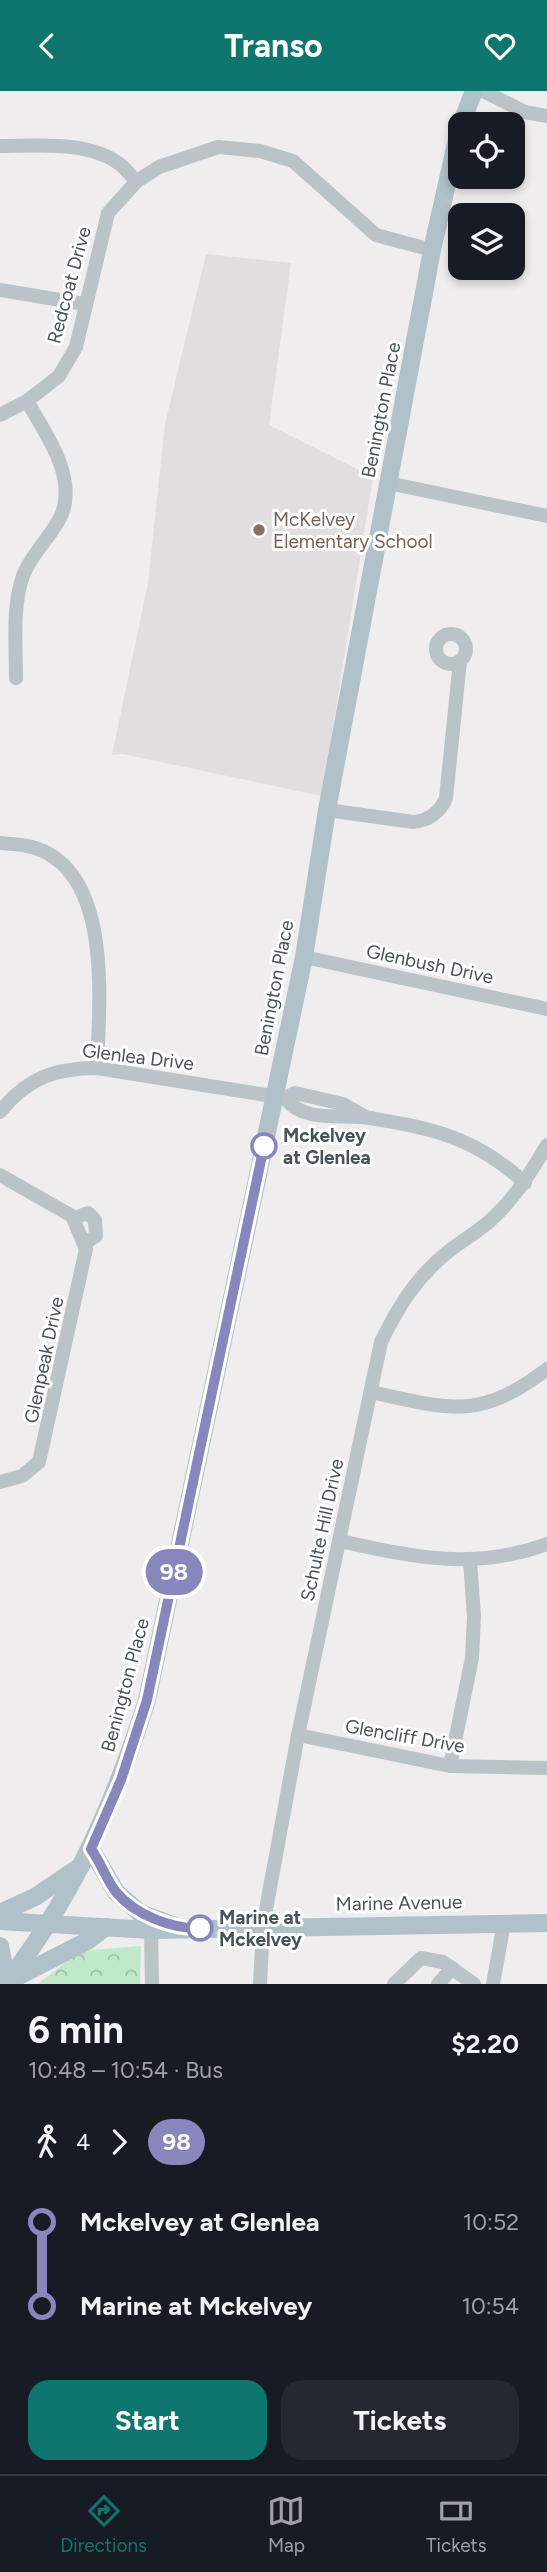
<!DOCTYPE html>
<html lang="en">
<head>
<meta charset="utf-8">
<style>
	body { margin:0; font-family:Figtree,sans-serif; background:#242831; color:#f1f3f6; height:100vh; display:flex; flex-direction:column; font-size:26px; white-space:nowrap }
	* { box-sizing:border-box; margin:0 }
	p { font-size:23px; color:#9ea1a6 }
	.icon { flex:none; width:38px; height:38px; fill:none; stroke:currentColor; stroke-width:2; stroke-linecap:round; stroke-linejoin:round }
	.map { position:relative; height:1893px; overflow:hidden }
	.panel { display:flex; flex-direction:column; background:#171b24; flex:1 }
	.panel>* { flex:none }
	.badge { padding:0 14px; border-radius:23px; font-size:24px; line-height:46px }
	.controls { position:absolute; left:448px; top:21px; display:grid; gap:14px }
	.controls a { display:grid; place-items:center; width:77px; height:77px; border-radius:14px; background:#171b24; box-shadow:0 4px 10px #0003; font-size:35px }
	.map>.badge { position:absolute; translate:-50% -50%; box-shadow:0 0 0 4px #fff }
	.legs { display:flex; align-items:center; gap:10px; height:77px; padding:0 28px; font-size:23px }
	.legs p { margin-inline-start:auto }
	.summary { display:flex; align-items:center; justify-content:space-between; height:119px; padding:0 28px }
	h1 { font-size:38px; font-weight:700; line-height:52px }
	.action { display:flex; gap:14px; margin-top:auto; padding:14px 28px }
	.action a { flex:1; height:80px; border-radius:21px; background:#0f766e; color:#fff; font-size:28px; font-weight:700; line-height:80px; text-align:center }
	.action a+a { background:#242831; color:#f1f3f6 }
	ul { padding:0 28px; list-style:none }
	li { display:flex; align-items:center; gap:24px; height:84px; font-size:26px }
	li i { display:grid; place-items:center; width:10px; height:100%; margin:0 9px; background:currentColor }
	li i::after { content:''; width:18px; height:18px; margin:-9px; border:5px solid; border-radius:50%; background:#171b24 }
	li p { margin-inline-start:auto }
	li:first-child i { background:linear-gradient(#0000 50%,currentColor 0) }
	li:last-child i { background:linear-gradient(currentColor 50%,#0000 0) }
	header { display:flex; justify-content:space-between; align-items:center; height:91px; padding:0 28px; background:#0f766e; color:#fff; font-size:32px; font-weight:700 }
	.menu { display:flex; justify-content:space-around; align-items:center; height:98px; border-top:2px solid #363941; background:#171b24; font-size:19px; color:#9ea1a6 }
	.menu a { display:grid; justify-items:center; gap:4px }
	.menu .selected { color:#0f766e }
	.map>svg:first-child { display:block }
	.education { fill:#e0dedf }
	.park { fill:url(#park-crowns) }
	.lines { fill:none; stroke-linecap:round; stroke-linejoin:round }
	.minor { stroke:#bac4c8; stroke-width:14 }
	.major { stroke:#b0c1c9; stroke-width:18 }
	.line-1-casing { stroke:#fff; stroke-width:16 }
	.line-1 { stroke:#8786bd; stroke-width:10 }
	.education-dot { fill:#8d6e63; stroke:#fff; stroke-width:2.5 }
	.stop-1-dot { fill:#fff; stroke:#8786bd; stroke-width:3.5 }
	.labels { text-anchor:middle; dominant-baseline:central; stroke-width:6; stroke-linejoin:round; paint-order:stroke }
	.street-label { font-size:19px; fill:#485358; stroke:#fff }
	.education-label { font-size:19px; fill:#785e54; stroke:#fff; text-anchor:start }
	.stop-label { font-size:19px; font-weight:bold; fill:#485358; stroke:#fff; text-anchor:start }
</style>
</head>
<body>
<header><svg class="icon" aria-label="back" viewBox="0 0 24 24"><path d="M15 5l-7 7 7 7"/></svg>Transo<svg class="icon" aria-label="heart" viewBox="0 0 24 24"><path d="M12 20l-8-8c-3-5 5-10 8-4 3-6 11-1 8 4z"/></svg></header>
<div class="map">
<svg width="547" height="1893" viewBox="0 0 547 1893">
	<defs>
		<pattern id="park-crowns" width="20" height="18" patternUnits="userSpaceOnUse" patternTransform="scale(1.75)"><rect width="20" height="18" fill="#c0e9c9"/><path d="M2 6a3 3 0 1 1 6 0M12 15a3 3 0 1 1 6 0" fill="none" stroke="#9ebfa6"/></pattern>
	</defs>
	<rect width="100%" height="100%" fill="#efedee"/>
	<path class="education" d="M206 163 291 172 269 334 373 386 322 705 123 663 112 664 148 492 165 333Z"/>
	<path class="park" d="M141 1855 140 1893H38L80 1860Z"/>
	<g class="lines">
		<g class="minor">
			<path d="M483 0 525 21 547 25"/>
			<path d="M0 55C37 55 91 49 122 75 127 79 131 86 137 90"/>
			<path d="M0 199 84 213"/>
			<path d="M0 324 27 310 59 285 76 256 108 122 137 90 159 76 218 56 260 60 293 70 376 144 432 159"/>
			<path d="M388 392 547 425"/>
			<circle cx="451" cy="558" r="15"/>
			<path d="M16 587C16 555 12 515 23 485 31 463 51 446 61 425 78 386 45 342 27 310"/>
			<path d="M327 719 413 731C429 730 441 720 446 707L460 570"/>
			<path d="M0 752C10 753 22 753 32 756 114 779 99 913 97 977"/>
			<path d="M304 866 547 918"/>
			<path d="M285 1007C304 1033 342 1022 370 1027 394 1031 420 1035 443 1043 475 1053 501 1070 525 1092"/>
			<path d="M0 1021C27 987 55 977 97 977L285 1007 295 1002 343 1013 366 1026"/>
			<path d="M0 1084 72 1125 86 1158 39 1371 22 1385 0 1391"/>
			<path d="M74 1127 88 1122 95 1129 96 1145 84 1153"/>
			<path d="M371 1301C449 1318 479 1330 547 1278"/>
			<path d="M340 1450C414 1466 474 1480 547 1453"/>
			<path d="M298 1644 450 1675 547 1677"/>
			<path d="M450 1675 472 1567 474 1525 470 1470"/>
			<path d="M151 1839 152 1893"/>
			<path d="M260 1893 263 1835 298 1644 381 1251C398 1216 417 1185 449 1160 463 1149 479 1140 492 1128 515 1107 531 1081 547 1054"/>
			<path d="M394 1893 421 1867 443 1871 474 1893"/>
			<path d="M438 1893 452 1877"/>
			<path d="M493 1893 504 1832"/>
		</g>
		<g class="major">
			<path d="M461 33 474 0"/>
			<path d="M91 1758 116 1801 140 1822 175 1835"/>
			<path d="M0 1822 35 1806 81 1775"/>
			<path d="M0 1830 151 1839 547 1832"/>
			<path d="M0 1855 7 1891"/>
			<path d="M13 1888 87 1850 106 1836"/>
			<path d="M5 1893C73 1807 114 1713 147 1609L304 866 327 719 432 159 460 35"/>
		</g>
	</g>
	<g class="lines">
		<g class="line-1-casing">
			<path id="line-1" d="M200 1837C172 1838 135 1824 116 1801 106 1788 101 1772 91 1758L121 1689 147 1609 264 1055"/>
		</g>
		<use href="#line-1" class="line-1"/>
	</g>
	<circle class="education-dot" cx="259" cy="439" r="7"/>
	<g class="stop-1-dot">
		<circle cx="264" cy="1055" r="12"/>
		<circle cx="200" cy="1837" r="12"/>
	</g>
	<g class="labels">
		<g class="street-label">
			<text transform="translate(69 194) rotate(-75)">Redcoat Drive</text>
			<text transform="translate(381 319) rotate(-79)">Benington Place</text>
			<text transform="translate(430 873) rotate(12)">Glenbush Drive</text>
			<text transform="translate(274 897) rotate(-79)">Benington Place</text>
			<text transform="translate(138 966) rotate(7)">Glenlea Drive</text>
			<text transform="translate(44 1269) rotate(-78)">Glenpeak Drive</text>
			<text transform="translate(322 1439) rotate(-78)">Schulte Hill Drive</text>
			<text transform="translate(125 1594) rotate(-75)">Benington Place</text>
			<text transform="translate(405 1645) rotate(10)">Glencliff Drive</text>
			<text transform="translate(399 1812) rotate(-1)">Marine Avenue</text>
		</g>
		<g class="education-label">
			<text x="273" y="428">McKelvey<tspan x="273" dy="22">Elementary School</tspan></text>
		</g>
		<g class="stop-label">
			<text x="283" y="1044">Mckelvey<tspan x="283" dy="22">at Glenlea</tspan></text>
			<text x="219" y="1826">Marine at<tspan x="219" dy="22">Mckelvey</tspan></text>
		</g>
	</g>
</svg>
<div class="controls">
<a><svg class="icon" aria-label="locate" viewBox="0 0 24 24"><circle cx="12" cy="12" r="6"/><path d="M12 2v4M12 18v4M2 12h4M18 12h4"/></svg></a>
<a><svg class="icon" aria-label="layers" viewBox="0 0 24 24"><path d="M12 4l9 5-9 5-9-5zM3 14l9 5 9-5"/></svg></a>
</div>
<b class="badge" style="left:174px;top:1481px;background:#8786bd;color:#fff">98</b>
</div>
<section class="panel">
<div class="summary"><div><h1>6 min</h1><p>10:48 – 10:54 · Bus</p></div><b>$2.20</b></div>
<div class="legs"><svg class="icon" aria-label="walk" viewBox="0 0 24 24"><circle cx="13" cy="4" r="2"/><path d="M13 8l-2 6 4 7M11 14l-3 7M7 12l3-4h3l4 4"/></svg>4<svg class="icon" aria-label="forward" viewBox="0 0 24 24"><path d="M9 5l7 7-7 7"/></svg><b class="badge" style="background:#8786bd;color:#fff">98</b></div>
<ul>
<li><i style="color:#8786bd"></i><b>Mckelvey at Glenlea</b><p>10:52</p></li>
<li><i style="color:#8786bd"></i><b>Marine at Mckelvey</b><p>10:54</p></li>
</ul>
<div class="action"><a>Start</a><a>Tickets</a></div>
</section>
<nav class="menu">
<a class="selected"><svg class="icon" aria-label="directions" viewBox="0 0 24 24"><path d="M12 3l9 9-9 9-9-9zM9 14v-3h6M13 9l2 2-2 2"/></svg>Directions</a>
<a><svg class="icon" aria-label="map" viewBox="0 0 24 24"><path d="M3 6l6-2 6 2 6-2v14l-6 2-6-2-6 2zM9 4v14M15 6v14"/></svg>Map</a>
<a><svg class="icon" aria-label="tickets" viewBox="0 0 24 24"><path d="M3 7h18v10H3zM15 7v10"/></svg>Tickets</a>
</nav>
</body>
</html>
